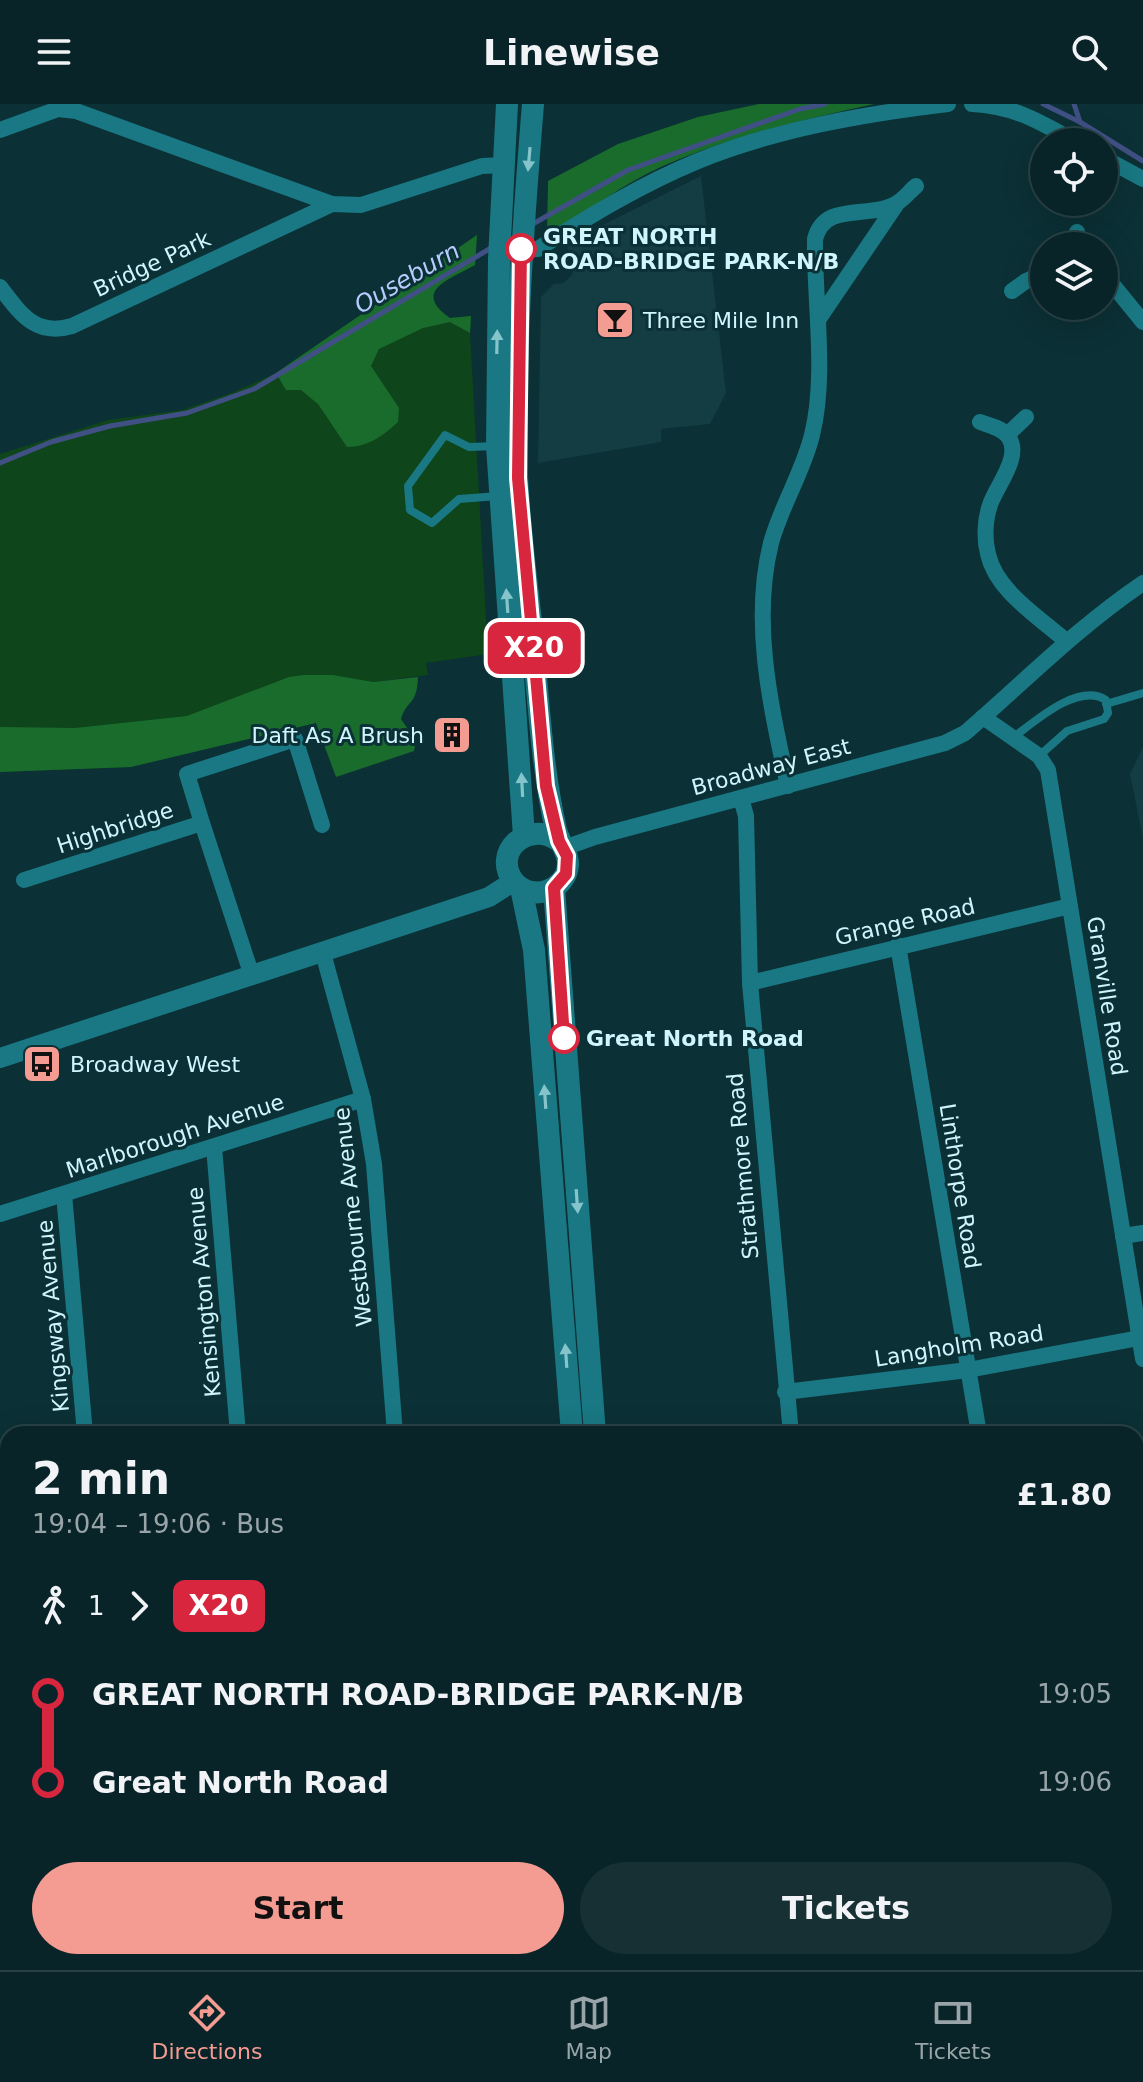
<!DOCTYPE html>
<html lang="en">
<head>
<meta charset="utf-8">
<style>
	body { margin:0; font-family:"DejaVu Sans",sans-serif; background:#163034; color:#f1f3f6; height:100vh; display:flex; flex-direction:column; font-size:30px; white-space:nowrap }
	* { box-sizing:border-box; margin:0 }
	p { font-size:26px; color:#98a4a8 }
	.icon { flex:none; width:44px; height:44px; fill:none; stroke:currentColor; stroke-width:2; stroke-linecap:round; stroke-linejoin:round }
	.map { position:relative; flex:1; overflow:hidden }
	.drawer { position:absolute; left:0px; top:1322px; width:1144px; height:544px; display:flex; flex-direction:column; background:#082428; border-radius:24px 24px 0 0; box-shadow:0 8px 32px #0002,0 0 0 2px #294145 }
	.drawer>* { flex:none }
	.badge { padding:0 16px; border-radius:12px; font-size:28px; line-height:52px }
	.fabs { position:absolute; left:1030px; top:24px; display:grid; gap:16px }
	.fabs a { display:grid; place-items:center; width:88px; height:88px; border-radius:50%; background:#082428; box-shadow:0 8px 32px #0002,0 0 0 2px #294145; font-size:40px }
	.map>.badge { position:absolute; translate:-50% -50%; box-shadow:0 0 0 4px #fff }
	.legs { display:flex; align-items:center; gap:12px; height:88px; padding:0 32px; font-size:26px }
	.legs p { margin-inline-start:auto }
	.head { display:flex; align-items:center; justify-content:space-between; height:136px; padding:0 32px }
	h1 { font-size:44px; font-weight:600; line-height:60px }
	.button { display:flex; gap:16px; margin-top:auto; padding:16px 32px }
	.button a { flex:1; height:92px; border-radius:48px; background:#f59c92; color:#111; font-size:32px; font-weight:600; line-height:92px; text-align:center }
	.button a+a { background:#163034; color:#f1f3f6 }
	ul { padding:0 32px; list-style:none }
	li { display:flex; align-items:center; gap:28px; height:88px; font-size:30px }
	li i { display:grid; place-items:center; width:12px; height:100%; margin:0 10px; background:currentColor }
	li i::after { content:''; width:20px; height:20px; margin:-10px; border:6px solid; border-radius:50%; background:#082428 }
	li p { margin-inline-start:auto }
	li:first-child i { background:linear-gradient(#0000 50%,currentColor 0) }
	li:last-child i { background:linear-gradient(currentColor 50%,#0000 0) }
	header { display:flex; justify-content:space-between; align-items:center; height:104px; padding:0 32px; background:#082428; font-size:36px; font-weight:600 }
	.dock { display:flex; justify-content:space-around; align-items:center; height:112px; border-top:2px solid #294145; background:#082428; font-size:22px; color:#98a4a8 }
	.dock a { display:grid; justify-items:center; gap:4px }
	.dock .on { color:#f59c92 }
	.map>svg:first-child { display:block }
	.built { fill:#133d42 }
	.green { fill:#0e451b }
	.forest { fill:#1a6c2d }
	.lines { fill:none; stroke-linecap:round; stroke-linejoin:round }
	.stream { stroke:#415084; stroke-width:5 }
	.service { stroke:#197883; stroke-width:8 }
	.minor { stroke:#197883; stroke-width:16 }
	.tertiary { stroke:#197883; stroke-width:20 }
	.secondary { stroke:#197883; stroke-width:22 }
	.oneway { fill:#86c4cc }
	.line-1-casing { stroke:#fff; stroke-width:18 }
	.line-1 { stroke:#d7263d; stroke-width:12 }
	.stop-1-dot { fill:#fff; stroke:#d7263d; stroke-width:4 }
	.labels { text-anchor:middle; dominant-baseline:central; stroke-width:6; stroke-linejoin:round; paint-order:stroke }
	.stop-label { font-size:22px; font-weight:bold; fill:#cef6fc; stroke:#0b3035; text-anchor:start }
	.street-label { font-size:22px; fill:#cef6fc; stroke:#0b3035 }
	.poi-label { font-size:22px; fill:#cef6fc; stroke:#0b3035; text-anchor:start }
	.water-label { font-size:24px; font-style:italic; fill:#b7ccfe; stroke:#0b3035 }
</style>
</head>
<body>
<header><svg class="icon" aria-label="menu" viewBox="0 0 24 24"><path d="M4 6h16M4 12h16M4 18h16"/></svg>Linewise<svg class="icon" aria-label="search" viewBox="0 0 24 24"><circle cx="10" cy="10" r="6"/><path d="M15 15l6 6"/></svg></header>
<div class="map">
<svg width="1143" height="1866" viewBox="0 0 1143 1866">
	<rect width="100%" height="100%" fill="#0b3035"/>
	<g class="built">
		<path d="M701 72 726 289 710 320 661 325V338L538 359 541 193 554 180 564 179 572 171 575 159 565 140Z"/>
		<path d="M1143 643V735L1130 670Z"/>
		<path d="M0 1635 8 1638V1858H619L620 1866H0Z"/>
		<path d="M1143 1761V1866H782L810 1858H1136V1763Z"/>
	</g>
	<g class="green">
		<path d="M477 131 475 161C450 176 411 187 450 214L471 212 470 229 488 550 426 559 428 571 373 578 131 663 0 668V350L108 316 182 306 234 288 276 269Z"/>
		<path d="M0 1635 8 1638V1858H65L63 1866H0Z"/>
		<path d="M430 1858H590L591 1866H432Z"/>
	</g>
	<g class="forest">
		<path d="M759 0H874C803 16 731 32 663 62 622 80 587 109 547 129L548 77 618 40 698 13Z"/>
		<path d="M477 131 475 161C450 175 411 187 450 214L471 212 470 229 450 218 423 224 379 245 371 262 399 304 398 318C383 332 368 343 347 343L318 300 301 286H286L276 269Z"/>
		<path d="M304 571H333L373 578 418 573C417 602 407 595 401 615L416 637 414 647 336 673 316 619 131 663 0 668V623L75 624 187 612 289 573Z"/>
	</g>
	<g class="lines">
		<g class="stream">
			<path d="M1043 0 1080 18 1143 57"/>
			<path d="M1074 0 1080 18"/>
			<path d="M531 121 628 66 800 5 825 0"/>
			<path d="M0 359 51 338 110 322 187 309 254 285 491 144"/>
		</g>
		<g class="service">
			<path d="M497 342 469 343 445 331 408 382 410 406 432 419 459 395 498 392"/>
			<path d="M1106 600 1143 589"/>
			<path d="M1014 633C1035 617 1079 578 1106 596L1108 609 1104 615 1067 627 1039 652"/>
			<path d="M1136 1806 1143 1804"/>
			<path d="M990 1858 991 1866"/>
		</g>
		<g class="minor">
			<path d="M972 0C1015 2 1040 18 1076 38"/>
			<path d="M0 26 58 5 76 7 332 100 361 101 482 62 504 61"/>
			<path d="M1104 54 1143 75"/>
			<path d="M1073 142 1077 128"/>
			<path d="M521 145H538C589 112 642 80 698 57 777 25 864 10 948 0"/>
			<path d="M1104 170 1143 218"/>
			<path d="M0 183C20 209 35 233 72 222L332 100"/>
			<path d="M1012 187 1026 177 1044 169"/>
			<path d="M818 216 896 101"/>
			<path d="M980 318C989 321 1001 324 1007 331 1024 351 996 382 990 401 985 415 984 435 988 450 996 487 1039 513 1066 537"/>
			<path d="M1007 331 1026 313"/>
			<path d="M983 613 1039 652 1048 666 1143 1255"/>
			<path d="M788 682C771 603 751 519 771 439 781 402 803 368 812 331 827 271 814 197 815 135 825 96 871 116 897 99 904 95 910 87 916 82"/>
			<path d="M741 694 746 712 750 879 791 1330"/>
			<path d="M202 719 187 670 295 635 322 721"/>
			<path d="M564 744 595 733 945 639 965 629C1024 578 1078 523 1143 479"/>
			<path d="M24 776 202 719 252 872"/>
			<path d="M898 841 979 1330"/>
			<path d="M323 849 363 995 374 1060 395 1330"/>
			<path d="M750 879 1070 802"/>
			<path d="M214 1043 238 1330"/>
			<path d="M64 1090 85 1330"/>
			<path d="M0 1110 363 995"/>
			<path d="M1123 1132 1143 1129"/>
			<path d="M785 1288 968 1266 1139 1234"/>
			<path d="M0 1539 8 1542"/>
			<path d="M1136 1674 1143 1672"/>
		</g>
		<path class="tertiary" d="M0 954 489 793 514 777"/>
		<g class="secondary">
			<path d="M507 0 499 155 497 342 524 732"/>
			<path d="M533 0C523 123 514 246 517 370 519 426 528 483 533 539 539 602 542 664 556 726 559 738 568 747 568 760 567 786 532 799 514 778 491 748 528 715 559 737"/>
			<path d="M521 784 534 846 572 1330"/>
			<path d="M554 784 595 1330"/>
			<path d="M642 1858 643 1866"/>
			<path d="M664 1858 665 1866"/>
		</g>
	</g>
	<defs><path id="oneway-solid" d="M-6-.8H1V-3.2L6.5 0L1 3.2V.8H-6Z" transform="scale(2)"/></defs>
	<g class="oneway">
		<use href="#oneway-solid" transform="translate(529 55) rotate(95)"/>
		<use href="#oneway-solid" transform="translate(497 238) rotate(-89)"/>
		<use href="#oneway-solid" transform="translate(507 497) rotate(-94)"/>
		<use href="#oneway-solid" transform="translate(522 681) rotate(-93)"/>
		<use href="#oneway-solid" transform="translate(545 993) rotate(-94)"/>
		<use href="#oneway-solid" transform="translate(577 1097) rotate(86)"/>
		<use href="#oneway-solid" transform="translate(566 1252) rotate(-94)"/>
	</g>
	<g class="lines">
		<g class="line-1-casing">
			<path id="line-1" d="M521 145 518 374 546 682 559 737 567 752 566 770 554 784 564 934"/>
		</g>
		<use href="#line-1" class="line-1"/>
	</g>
	<defs>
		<g id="bar-square" transform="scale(2)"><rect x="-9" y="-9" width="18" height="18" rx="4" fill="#f59c92" stroke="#0b3035"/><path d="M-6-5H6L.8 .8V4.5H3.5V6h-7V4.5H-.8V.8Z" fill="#111"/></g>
		<g id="building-square" transform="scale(2)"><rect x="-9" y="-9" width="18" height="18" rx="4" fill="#f59c92" stroke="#0b3035"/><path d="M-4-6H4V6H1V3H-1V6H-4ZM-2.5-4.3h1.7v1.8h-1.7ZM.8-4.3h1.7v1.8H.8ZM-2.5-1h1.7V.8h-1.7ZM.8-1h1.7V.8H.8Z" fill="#111"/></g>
		<g id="bus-square" transform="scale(2)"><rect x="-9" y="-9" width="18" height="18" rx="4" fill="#f59c92" stroke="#0b3035"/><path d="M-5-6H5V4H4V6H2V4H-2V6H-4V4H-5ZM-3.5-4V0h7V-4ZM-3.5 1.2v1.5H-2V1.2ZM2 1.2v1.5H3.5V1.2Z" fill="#111"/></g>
	</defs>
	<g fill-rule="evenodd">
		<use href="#bar-square" x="615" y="216"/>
		<use href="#building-square" x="452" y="631"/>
		<use href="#bus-square" x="42" y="960"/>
	</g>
	<g class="stop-1-dot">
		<circle cx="521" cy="145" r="14"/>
		<circle cx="564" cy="934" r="14"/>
	</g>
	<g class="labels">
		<g class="stop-label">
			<text x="543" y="132">GREAT NORTH<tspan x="543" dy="25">ROAD-BRIDGE PARK-N/B</tspan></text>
			<text x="586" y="934">Great North Road</text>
		</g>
		<g class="street-label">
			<text transform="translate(152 160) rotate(-25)">Bridge Park</text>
			<text transform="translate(771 663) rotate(-15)">Broadway East</text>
			<text transform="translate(115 724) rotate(-18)">Highbridge</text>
			<text transform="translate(905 818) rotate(-13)">Grange Road</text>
			<text transform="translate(1107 892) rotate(81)">Granville Road</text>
			<text transform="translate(175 1032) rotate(-18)">Marlborough Avenue</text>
			<text transform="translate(743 1062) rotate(-95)">Strathmore Road</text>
			<text transform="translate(960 1082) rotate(81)">Linthorpe Road</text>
			<text transform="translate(353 1113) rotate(-96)">Westbourne Avenue</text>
			<text transform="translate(204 1188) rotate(-95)">Kensington Avenue</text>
			<text transform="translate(53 1212) rotate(-95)">Kingsway Avenue</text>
			<text transform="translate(959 1242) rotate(-9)">Langholm Road</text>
		</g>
		<g class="poi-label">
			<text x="643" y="216">Three Mile Inn</text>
			<text x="424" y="631" text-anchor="end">Daft As A Brush</text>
			<text x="70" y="960">Broadway West</text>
		</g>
		<g class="water-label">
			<text transform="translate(407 174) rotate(-30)">Ouseburn</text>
		</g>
	</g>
</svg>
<div class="fabs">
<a><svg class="icon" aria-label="locate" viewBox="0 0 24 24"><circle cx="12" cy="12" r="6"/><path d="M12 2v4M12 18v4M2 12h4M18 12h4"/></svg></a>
<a><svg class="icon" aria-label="layers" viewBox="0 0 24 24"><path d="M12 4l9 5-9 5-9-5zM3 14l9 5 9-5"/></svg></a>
</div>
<b class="badge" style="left:534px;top:544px;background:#d7263d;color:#fff">X20</b>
<section class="drawer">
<div class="head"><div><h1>2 min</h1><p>19:04 – 19:06 · Bus</p></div><b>£1.80</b></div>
<div class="legs"><svg class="icon" aria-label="walk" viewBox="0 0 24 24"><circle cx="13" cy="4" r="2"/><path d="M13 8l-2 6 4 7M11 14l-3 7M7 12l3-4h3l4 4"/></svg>1<svg class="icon" aria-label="forward" viewBox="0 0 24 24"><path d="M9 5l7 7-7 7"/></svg><b class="badge" style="background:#d7263d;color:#fff">X20</b></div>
<ul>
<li><i style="color:#d7263d"></i><b>GREAT NORTH ROAD-BRIDGE PARK-N/B</b><p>19:05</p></li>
<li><i style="color:#d7263d"></i><b>Great North Road</b><p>19:06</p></li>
</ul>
<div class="button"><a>Start</a><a>Tickets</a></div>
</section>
</div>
<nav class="dock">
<a class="on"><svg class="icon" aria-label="directions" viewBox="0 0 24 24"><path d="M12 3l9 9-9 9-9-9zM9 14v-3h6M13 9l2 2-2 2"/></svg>Directions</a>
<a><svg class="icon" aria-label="map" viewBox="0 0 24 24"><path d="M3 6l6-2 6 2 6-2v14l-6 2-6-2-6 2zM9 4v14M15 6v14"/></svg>Map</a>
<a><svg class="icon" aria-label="tickets" viewBox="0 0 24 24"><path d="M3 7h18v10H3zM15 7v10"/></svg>Tickets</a>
</nav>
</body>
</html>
